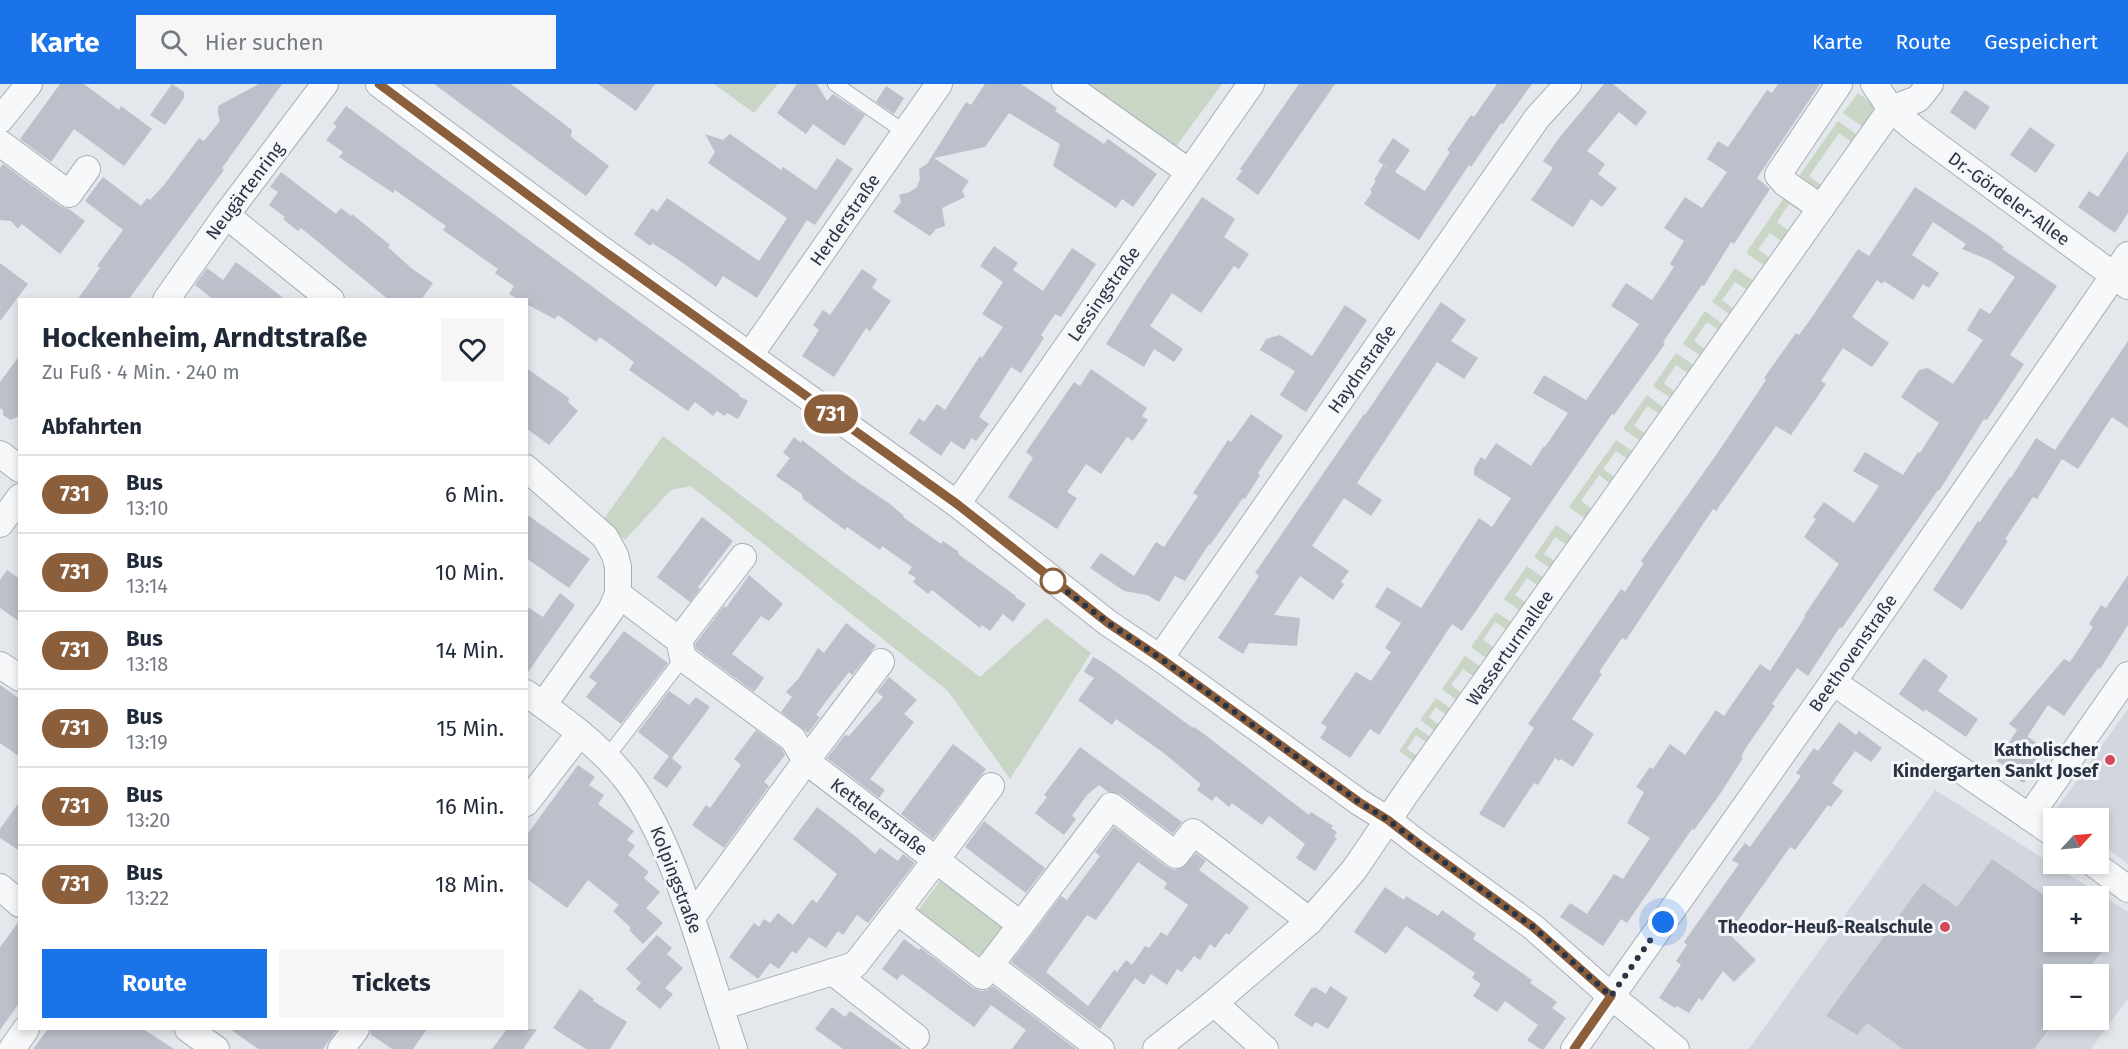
<!DOCTYPE html>
<html lang="de">
<head>
<meta charset="utf-8">
<style>
	body { margin:0; font-family:"Fira Sans",sans-serif; background:#f6f6f7; color:#1f2937; height:100vh; display:flex; flex-direction:column; font-size:22px; white-space:nowrap }
	* { box-sizing:border-box; margin:0 }
	p { font-size:20px; color:#747a83 }
	.icon { flex:none; width:33px; height:33px; fill:none; stroke:currentColor; stroke-width:2; stroke-linecap:round; stroke-linejoin:round }
	.map { position:relative; flex:1; overflow:hidden }
	.details { position:absolute; left:18px; top:214px; width:510px; height:732px; display:flex; flex-direction:column; background:#fff; border-radius:0px; box-shadow:0 3px 9px #0003 }
	.details>* { flex:none }
	.badge { padding:0 12px; border-radius:20px; font-size:21px; line-height:39px }
	.needle { width:39px; rotate:64deg }
	.tools { position:absolute; left:2043px; top:724px; display:grid; gap:12px }
	.tools a { display:grid; place-items:center; width:66px; height:66px; border-radius:0px; background:#fff; box-shadow:0 3px 9px #0003; font-size:30px }
	.you { position:absolute; width:30px; height:30px; margin:-15px; border:4px solid #fff; border-radius:50%; background:#1a73e8; box-shadow:0 0 0 9px #1a73e833 }
	.map>.badge { position:absolute; translate:-50% -50%; box-shadow:0 0 0 3px #fff }
	h2 { padding:0 24px; font-size:22px; line-height:54px }
	.round { display:grid; place-items:center; flex:none; width:63px; height:63px; border-radius:0px; background:#f6f6f7 }
	.headline { display:flex; align-items:center; justify-content:space-between; height:102px; padding:0 24px }
	h1 { font-size:28px; font-weight:700; line-height:45px }
	.action { display:flex; gap:12px; margin-top:auto; padding:12px 24px }
	.action a { flex:1; height:69px; border-radius:0px; background:#1a73e8; color:#fff; font-size:24px; font-weight:700; line-height:69px; text-align:center }
	.action a+a { background:#f6f6f7; color:#1f2937 }
	ul { padding:0; list-style:none }
	li { display:flex; align-items:center; gap:18px; height:78px; padding:0 24px; border-top:2px solid #e0e1e3 }
	li div { flex:1 }
	li b { display:block; font-size:22px }
	li em { font-style:normal }
	li .badge { min-width:66px; font-weight:700; text-align:center }
	header { display:flex; align-items:center; gap:36px; box-sizing:border-box; height:84px; padding:0 30px; background:#1a73e8; color:#fff }
	header strong { font-size:28px }
	nav { display:flex; gap:33px; margin-inline-start:auto; font-size:21px }
	.search { width:420px; height:54px; background:#f6f6f7; display:flex; align-items:center; gap:15px; box-sizing:border-box; padding:0 21px; border-radius:0px; color:#747a83; font-size:22px }
	.map>svg:first-child { display:block }
	.built { fill:#d2d6de; fill-rule:evenodd }
	.green { fill:#c9d6c5 }
	.building { fill:#bbc0ca; fill-rule:evenodd }
	.lines { fill:none; stroke-linecap:round; stroke-linejoin:round }
	.service-casing { stroke:#a9aeb7; stroke-width:16 }
	.minor-casing { stroke:#a9aeb7; stroke-width:28 }
	.service { stroke:#f7f8fa; stroke-width:14 }
	.minor { stroke:#f7f8fa; stroke-width:26 }
	.line-casing { stroke:#fff; stroke-width:14 }
	.line { stroke:#8b5e3c; stroke-width:9 }
	.walk { stroke:#2b3445; stroke-width:6; stroke-dasharray:0 10.8 }
	.stop-dot { fill:#fff; stroke:#8b5e3c; stroke-width:3 }
	.poi-dot { fill:#d1495b; stroke:#f4f6f9; stroke-width:2 }
	.labels { text-anchor:middle; dominant-baseline:central; stroke-width:6; stroke-linejoin:round; paint-order:stroke }
	.street-label { font-size:18px; fill:#2b3445; stroke:#f4f6f9 }
	.poi-label { font-size:18px; font-weight:bold; fill:#2b3445; stroke:#f4f6f9; text-anchor:end }
</style>
</head>
<body>
<header>
<strong>Karte</strong>
<div class="search"><svg class="icon" aria-label="search" viewBox="0 0 24 24"><circle cx="10" cy="10" r="6"/><path d="M15 15l6 6"/></svg>Hier suchen</div>
<nav><a>Karte</a><a>Route</a><a>Gespeichert</a></nav>
</header>
<div class="map">
<svg width="2128" height="965" viewBox="0 0 2128 965">
	<rect width="100%" height="100%" fill="#e4e7ec"/>
	<g class="built">
		<path d="M2128 625V780L2099 758 2098 735H2066L2055 727Z"/>
		<path d="M1935 706 2128 828V914L2091 965H1749ZM2054 813H2098V858H2054ZM2054 891H2098V936H2054Z"/>
	</g>
	<g class="green">
		<path d="M714 0H778L754 29Z"/>
		<path d="M1084 0H1222L1172 68Z"/>
		<path d="M1858 9 1876 22 1862 42 1843 29Z"/>
		<path d="M1838 37 1856 50 1851 58 1839 49 1809 92 1821 101 1816 108 1797 95Z"/>
		<path d="M1788 108 1808 122 1803 129 1789 120 1777 138 1790 148 1783 158 1770 149 1758 165 1771 175 1765 182 1746 169Z"/>
		<path d="M1735 184 1755 198 1749 207 1735 198 1722 216 1735 226 1731 231 1712 218Z"/>
		<path d="M1705 227 1724 241 1720 247 1707 238 1694 257 1706 266 1702 273 1683 260Z"/>
		<path d="M1676 269 1695 282 1689 290 1676 281 1664 299 1676 309 1672 315 1653 302Z"/>
		<path d="M1647 311 1665 325 1661 331 1647 322 1634 342 1647 351 1642 358 1623 345Z"/>
		<path d="M663 352 980 593 1046 534 1091 569 1010 695 948 607 691 402 671 406 625 456 603 436Z"/>
		<path d="M1616 356 1635 369 1629 376 1616 367 1603 385 1616 394 1612 401 1599 391 1581 417 1594 426 1587 436 1569 423Z"/>
		<path d="M1556 441 1574 454 1569 462 1555 453 1544 470 1557 479 1552 486 1534 473Z"/>
		<path d="M1527 482 1545 495 1540 503 1527 494 1515 511 1528 520 1522 528 1504 515Z"/>
		<path d="M1496 528 1514 540 1509 547 1495 538 1483 556 1496 565 1489 576 1471 563Z"/>
		<path d="M1465 572 1483 584 1476 594 1463 585 1451 601 1464 611 1459 618 1442 605Z"/>
		<path d="M1436 614 1453 626 1449 633 1436 623 1429 633 1442 643 1438 649 1420 636Z"/>
		<path d="M1416 643 1433 655 1429 660 1416 651 1407 665 1420 674 1416 679 1399 667Z"/>
		<path d="M945 790 1012 839 990 870 978 871 917 828Z"/>
	</g>
	<g class="building">
		<path d="M60 0H84L119 26 121 22 152 45 124 82 74 45 51 78 20 55Z"/>
		<path d="M172 0 184 8V14L165 41 150 31Z"/>
		<path d="M259 0H282L222 84 224 86 128 216H77L100 184 97 182 123 146 85 117 103 93 141 122 147 114 150 116 164 101 199 54 204 57 220 37 218 30V22Z"/>
		<path d="M434 0H511L572 46 571 53 609 82 586 112Z"/>
		<path d="M598 0H655L636 27Z"/>
		<path d="M797 0H817L827 17 833 10 865 31 844 62 813 40 806 50 777 29Z"/>
		<path d="M985 0H1021L1057 24 1055 27 1104 60 1108 55 1157 90 1133 123 1122 115 1116 124 1053 82 1060 60 1009 29 985 63 934 74 969 97 962 107 965 113 942 124 945 142 936 145 930 152 893 128 901 118 899 111 910 108 917 103 920 95 919 85 927 80 966 18 971 21Z"/>
		<path d="M1299 0H1335L1258 111 1236 95 1242 87 1240 85Z"/>
		<path d="M1497 0H1532L1503 40 1501 39 1471 83 1469 81 1419 156 1364 120 1372 108 1370 106 1376 97 1374 96 1383 81 1391 86 1378 77 1393 54 1410 66 1395 88 1425 107 1450 68 1447 66 1471 31 1474 33Z"/>
		<path d="M1604 0H1613L1647 28 1636 42 1619 28 1587 67 1605 80 1598 90 1617 104 1602 123 1591 115 1573 143 1531 116 1553 84 1543 77 1559 54Z"/>
		<path d="M1778 0H1820L1757 94 1770 105 1734 160 1731 158 1704 202 1702 201 1663 258 1665 260 1645 288 1614 331 1612 330 1462 547 1452 540 1379 651 1370 645 1350 674 1320 654 1327 643 1321 639 1356 588 1371 597 1391 568 1385 564 1401 539 1375 523 1387 503 1421 524 1479 434 1492 443 1511 414 1474 391V384L1481 373 1485 376 1496 359 1531 382 1544 362 1545 363 1568 329 1533 309 1544 291 1586 316 1639 240 1611 222 1626 199 1652 216 1674 183 1670 180 1684 157 1664 144 1685 113 1702 124 1727 88 1707 75 1718 57 1728 63 1767 6 1772 9Z"/>
		<path d="M886 2 904 14 894 30 876 18Z"/>
		<path d="M1965 6 1990 23 1975 46 1950 28Z"/>
		<path d="M346 22 740 311 739 312 748 317 738 335 727 329 725 332 717 327 713 332 695 318 688 327 629 286 634 278 600 253 596 258 558 231 555 235 526 220V216H520L509 210 514 202 495 189 498 185 443 146 446 142 395 106 393 109 339 73 343 68 326 56 337 42 333 40Z"/>
		<path d="M2030 43 2055 61 2036 89 2010 71Z"/>
		<path d="M705 50 723 56 730 50 781 86 783 83 816 106 837 74 853 85 815 141 807 136 757 214 723 192 716 203 676 174 652 159 650 162 634 150 652 124 657 128 667 114 759 177 787 134 708 79 715 68Z"/>
		<path d="M2128 67V129L2115 149 2078 123 2089 107 2098 113Z"/>
		<path d="M3 80 60 122 69 125 85 137 60 170 22 140 18 145 11 137 0 136V84Z"/>
		<path d="M281 88 336 130 341 124 351 132 352 130 390 161 388 163 411 184 433 199 421 216H389L301 144 298 147 283 135 285 133 269 121 278 108 270 103Z"/>
		<path d="M1915 103 1988 151 2004 163 2002 165 2057 202 2010 271 2024 280 1987 336 1984 335 1939 407 1938 406 1842 544 1840 543 1808 592 1797 584 1772 620 1775 622 1747 662 1741 673 1743 674 1720 710 1694 746 1692 745 1627 839 1621 835 1603 862 1560 833 1570 819 1587 830 1614 790 1623 795 1650 754 1627 739 1644 708 1636 703 1650 683 1653 685 1670 660 1685 671 1716 626 1724 632 1760 580 1770 587 1805 533 1804 532 1839 480 1804 453 1816 435 1813 433 1824 418 1854 439 1879 402 1853 387 1865 368 1903 391 1918 368 1920 369 1939 339 1901 313 1919 286 1928 284 1953 300 1983 256 1967 246 1980 224 1990 230 2015 193 1989 176 1962 165 1966 160 1933 138 1912 171 1939 189 1929 204 1923 200 1913 216 1884 197 1882 200 1877 196 1852 233 1889 259 1872 283 1843 264 1821 297 1826 300 1791 351 1776 342 1716 427 1713 425 1626 556 1622 554 1599 588 1602 590 1572 635 1594 650 1573 683 1561 675 1559 677 1555 674 1538 701 1534 699 1504 744 1479 730 1534 644 1528 640 1621 505 1625 508 1644 479 1641 477 1721 364 1766 296 1764 294 1796 249 1799 251 1810 236 1858 165 1869 172Z"/>
		<path d="M1202 113 1235 135 1224 153 1249 170 1239 185 1234 182 1201 229 1172 209 1150 242 1183 265 1174 278 1154 265 1144 283 1106 260 1136 212Z"/>
		<path d="M994 162 1018 179 1013 186 1043 207 1072 164 1096 180 1061 233 1055 230 1041 251 1044 254 1021 289 1011 283 979 333 989 340 976 357 972 354 964 366 951 357 941 372 909 349 919 334 924 338 937 320 945 326 980 272 982 274 1003 243 982 230 1003 198 980 182Z"/>
		<path d="M236 178 255 192 286 216H214L195 201 207 184 223 196Z"/>
		<path d="M0 179 28 200 0 237Z"/>
		<path d="M862 185 877 195 872 204 891 217 870 247 866 244 834 293 802 272 819 246 813 241 823 226 830 231Z"/>
		<path d="M1441 218 1466 236 1451 257 1478 274 1464 295 1437 278 1357 399 1382 416 1371 432 1344 414 1312 462 1349 487 1341 498 1344 500 1333 516 1300 492 1274 531 1300 534 1297 562 1249 559 1243 570 1218 554 1259 492 1255 489 1364 330 1365 331Z"/>
		<path d="M1345 221 1367 236 1306 328 1280 311 1295 287 1260 266 1266 255 1280 251 1312 272Z"/>
		<path d="M2128 257V344L2112 333 2078 385 2062 375 2037 415 2033 413 2005 455 2008 457 1962 526 1933 506 1978 437 1980 438 2010 393 2011 394 2036 354 2055 366Z"/>
		<path d="M20 271V332L10 336 3 331V326L0 324V298Z"/>
		<path d="M526 284 569 314 568 318 578 327 549 361 526 344Z"/>
		<path d="M1091 285 1147 324 1142 332 1148 336 1133 357 1127 353 1101 390 1086 380 1067 408 1077 414 1057 445 1008 413 1033 374 1026 368 1074 298 1080 302Z"/>
		<path d="M1251 330 1283 352 1258 389 1260 391 1245 415 1243 414 1210 461 1209 460 1185 497 1175 492 1159 518 1147 511 1124 507 1090 484 1101 469 1134 492 1156 458 1164 463 1198 412 1193 409 1228 356 1231 358Z"/>
		<path d="M794 353 801 359 802 356 850 393 890 420 904 432 903 433 941 460 943 457 959 468 958 470 1016 512 1015 513 1026 520 1013 538 1003 530 990 547 982 541 980 544 932 506 928 510 913 498 916 494 908 489 912 483 882 462 880 466 847 443 845 446 803 415 802 410 776 392 790 374 783 369Z"/>
		<path d="M526 430 590 475 569 504 526 474Z"/>
		<path d="M702 433 733 457 698 503 700 505 690 518 657 493Z"/>
		<path d="M7 486 20 495V538L0 524V496Z"/>
		<path d="M749 491 783 520 769 537 761 532 732 570 764 594 754 608 696 565 695 560 724 522 726 524Z"/>
		<path d="M2128 491V541L2100 585 2098 584 2064 632 2048 621 2027 653 2009 640 2064 575 2070 578 2093 543 2089 540 2101 521 2106 524Z"/>
		<path d="M560 509 575 521 526 591V522L543 533Z"/>
		<path d="M846 539 876 562 852 591 849 588 827 616 816 631 820 633 808 649 781 628 792 613 786 608 799 594 818 564 824 569Z"/>
		<path d="M624 547 668 579 621 640 586 613 597 599 589 593Z"/>
		<path d="M1093 573 1104 579 1193 644 1194 643 1204 650 1309 731 1311 728 1333 742 1331 744 1337 748 1334 753 1337 754 1315 787 1296 774 1305 760 1269 732 1262 741 1232 719 1229 723 1216 712 1212 717 1197 706 1201 700 1165 670 1116 635 1112 641 1078 616 1094 594 1084 588Z"/>
		<path d="M1924 574 1948 592 1938 607 1978 635 1966 653 1925 625 1924 628 1899 610Z"/>
		<path d="M889 593 917 616 904 630 914 638 870 695 885 706 879 714 827 674 845 651 849 652 883 613 877 608Z"/>
		<path d="M0 601 20 615V673L0 659Z"/>
		<path d="M669 607 689 621 696 613 710 623 672 674 682 683 667 704 653 694 669 672 638 648Z"/>
		<path d="M1839 638 1856 651 1859 647 1882 664 1871 678 1855 667 1832 699 1843 707 1831 723 1828 721 1795 766 1790 763 1732 845 1735 848 1732 853 1756 876 1734 898 1723 887 1702 917 1699 914 1689 929 1677 922 1675 924 1659 914 1681 881 1676 877 1687 861 1684 858 1739 780 1732 776 1745 759 1750 763 1801 692 1796 689 1814 664 1818 667Z"/>
		<path d="M756 646 782 665 785 671 764 698 769 702 724 764 692 741 706 721 710 724 741 681 734 675Z"/>
		<path d="M2017 646 2043 663 2035 675 2038 677 2024 699 2008 689 2011 686 1997 677Z"/>
		<path d="M953 660 986 685 933 755 901 730Z"/>
		<path d="M1080 663 1182 738 1173 750 1120 710 1108 708 1099 701 1087 711 1072 732 1076 735 1064 751 1035 729 1047 713 1044 711Z"/>
		<path d="M578 681 595 693 589 701 604 711 598 720 634 747 627 756 635 762 628 771 649 788 644 794 660 808 646 824 663 839 643 860 629 846 631 844 613 827 619 821 588 796 567 824 526 794V752Z"/>
		<path d="M20 717V767L0 754V745Z"/>
		<path d="M817 723 855 752 875 770 880 764 898 777 903 770 915 779 868 839 857 831 843 851 838 847 826 864 809 853 796 870 792 867 779 885 770 879 758 895 729 873 754 839 759 843 764 835 770 839 778 829 793 841 812 815 817 819 837 790 793 755Z"/>
		<path d="M984 737 1045 784 1026 809 965 763Z"/>
		<path d="M1114 743 1167 783 1174 786 1182 784 1196 769 1206 777 1199 786 1249 823 1229 851 1226 849 1215 864 1210 860 1200 876 1194 872 1182 888 1177 885 1167 901 1151 890 1144 901 1135 894 1100 945 1011 878 1061 812 1067 816 1100 772 1095 768ZM1138 778 1167 799 1164 804 1188 821 1167 852 1161 848 1149 864 1145 862 1132 881 1126 876 1117 888 1114 886 1088 922 1046 888 1087 831 1096 836Z"/>
		<path d="M1992 775 2054 818V858H2109L2084 891H2054V938L2034 965H1903L1867 939 1857 951 1826 932 1923 799 1957 823Z"/>
		<path d="M1385 803 1404 816 1406 812 1438 832 1442 826 1476 850 1473 855 1532 896 1530 899 1557 918 1552 924 1566 934 1544 965H1540L1527 956 1538 941 1505 917 1497 928 1473 912 1481 900 1472 894 1475 889 1406 842 1386 870 1354 848Z"/>
		<path d="M20 836V918L0 946V863Z"/>
		<path d="M657 851 672 864 667 870 683 884 665 904 673 910 660 925 636 905 641 899 626 885Z"/>
		<path d="M904 855 919 866 921 864 973 904 981 907 987 906 993 902 1076 965H1012L1026 946 991 921 974 943 902 890 897 896 882 885Z"/>
		<path d="M1330 902 1348 914 1328 945 1316 938 1312 943 1294 931 1312 903 1314 905 1315 903 1326 910Z"/>
		<path d="M580 905 594 915 593 917 627 938 610 965H586L553 944Z"/>
		<path d="M832 923 845 933 850 927 903 965H843L815 945Z"/>
		<path d="M48 945H143L174 965H33Z"/>
		<path d="M230 945H337L323 965H258Z"/>
		<path d="M371 945H427L413 965H392L370 950Z"/>
		<path d="M507 945H537L523 965H492Z"/>
	</g>
	<g class="lines">
		<g class="service-casing">
			<g id="service">
				<path d="M835 0 906 49"/>
				<path d="M607 673 683 574"/>
			</g>
		</g>
		<g class="minor-casing">
			<g id="minor">
				<path d="M379 0 594 160 957 420 1108 539 1160 574 1359 718 1388 736 1419 760 1533 843 1611 912 1676 965"/>
				<path d="M1065 0 1189 88"/>
				<path d="M1874 0 1891 25 1916 46 2128 202"/>
				<path d="M0 36 29 0"/>
				<path d="M0 59 69 110 87 85"/>
				<path d="M1821 124 1785 99 1778 91 1839 0"/>
				<path d="M226 131 331 216"/>
				<path d="M166 216 226 131 325 0"/>
				<path d="M750 271 939 0"/>
				<path d="M0 370 20 385"/>
				<path d="M526 384 605 453 615 471 618 483V510L611 526 543 621"/>
				<path d="M957 420 1251 0"/>
				<path d="M0 440 20 413"/>
				<path d="M618 510 679 556 683 574 793 655 806 677 693 832"/>
				<path d="M679 556 743 473"/>
				<path d="M1160 574 1537 34 1568 0"/>
				<path d="M881 578 806 677 936 776 991 702"/>
				<path d="M0 581 20 594"/>
				<path d="M1833 598 2054 750"/>
				<path d="M526 609C563 635 601 662 629 699 648 725 661 753 673 783 697 843 713 904 734 965"/>
				<path d="M526 719 580 649"/>
				<path d="M2029 733 2128 591"/>
				<path d="M2094 780 2128 805"/>
				<path d="M0 803 20 820"/>
				<path d="M1021 841 936 776 897 827 982 892 1111 722 1176 771 1193 748 1310 837"/>
				<path d="M990 881 1101 965"/>
				<path d="M833 888 916 953"/>
				<path d="M1214 919 1265 965"/>
				<path d="M720 923 855 881 897 827"/>
				<path d="M188 945 216 965"/>
				<path d="M12 965 26 945"/>
				<path d="M341 965 356 945"/>
				<path d="M1156 965 1214 919 1310 837 1354 786 1405 711 1891 25 1918 15 1930 0"/>
				<path d="M1574 965 1833 598 2128 171"/>
			</g>
		</g>
		<use href="#service" class="service"/>
		<use href="#minor" class="minor"/>
	</g>
	<g class="lines">
		<g class="line-casing">
			<path id="line" d="M379 0 594 160 957 420 1108 539 1160 574 1359 718 1388 736 1419 760 1533 843 1611 912 1574 965"/>
		</g>
		<use href="#line" class="line"/>
		<path class="walk" d="M1053 497 1052 496 1108 539 1160 574 1359 718 1388 736 1419 760 1533 843 1611 912 1663 838"/>
	</g>
	<circle class="stop-dot" cx="1053" cy="497" r="12"/>
	<g class="poi-dot">
		<circle cx="2110" cy="676" r="6"/>
		<circle cx="1945" cy="843" r="6"/>
	</g>
	<g class="labels">
		<g class="street-label">
			<text transform="translate(245 107) rotate(-53)">Neugärtenring</text>
			<text transform="translate(2009 115) rotate(36)">Dr.-Gördeler-Allee</text>
			<text transform="translate(845 136) rotate(-55)">Herderstraße</text>
			<text transform="translate(1104 210) rotate(-55)">Lessingstraße</text>
			<text transform="translate(1362 285) rotate(-55)">Haydnstraße</text>
			<text transform="translate(1510 564) rotate(-55)">Wasserturmallee</text>
			<text transform="translate(1853 569) rotate(-55)">Beethovenstraße</text>
			<text transform="translate(879 733) rotate(37)">Kettelerstraße</text>
			<text transform="translate(676 796) rotate(69)">Kolpingstraße</text>
		</g>
		<g class="poi-label">
			<text x="2098" y="666">Katholischer<tspan x="2098" dy="21">Kindergarten Sankt Josef</tspan></text>
			<text x="1933" y="843">Theodor-Heuß-Realschule</text>
		</g>
	</g>
</svg>
<div class="tools">
<a><svg class="needle" viewBox="-14 -14 28 28"><path d="M0-13l5 13h-10z" fill="#e53935"/><path d="M0 13l5-13h-10z" fill="#747a83"/></svg></a>
<a>+</a>
<a>−</a>
</div>
<div class="you" style="left:1663px;top:838px"></div>
<b class="badge" style="left:831px;top:330px;background:#8b5e3c;color:#fff">731</b>
<section class="details">
<div class="headline"><div><h1>Hockenheim, Arndtstraße</h1><p>Zu Fuß · 4 Min. · 240 m</p></div><a class="round"><svg class="icon" aria-label="heart" viewBox="0 0 24 24"><path d="M12 20l-8-8c-3-5 5-10 8-4 3-6 11-1 8 4z"/></svg></a></div>
<h2>Abfahrten</h2>
<ul>
<li><span class="badge" style="background:#8b5e3c;color:#fff">731</span><div><b>Bus</b><p>13:10</p></div><em>6 Min.</em></li>
<li><span class="badge" style="background:#8b5e3c;color:#fff">731</span><div><b>Bus</b><p>13:14</p></div><em>10 Min.</em></li>
<li><span class="badge" style="background:#8b5e3c;color:#fff">731</span><div><b>Bus</b><p>13:18</p></div><em>14 Min.</em></li>
<li><span class="badge" style="background:#8b5e3c;color:#fff">731</span><div><b>Bus</b><p>13:19</p></div><em>15 Min.</em></li>
<li><span class="badge" style="background:#8b5e3c;color:#fff">731</span><div><b>Bus</b><p>13:20</p></div><em>16 Min.</em></li>
<li><span class="badge" style="background:#8b5e3c;color:#fff">731</span><div><b>Bus</b><p>13:22</p></div><em>18 Min.</em></li>
</ul>
<div class="action"><a>Route</a><a>Tickets</a></div>
</section>
</div>
</body>
</html>
